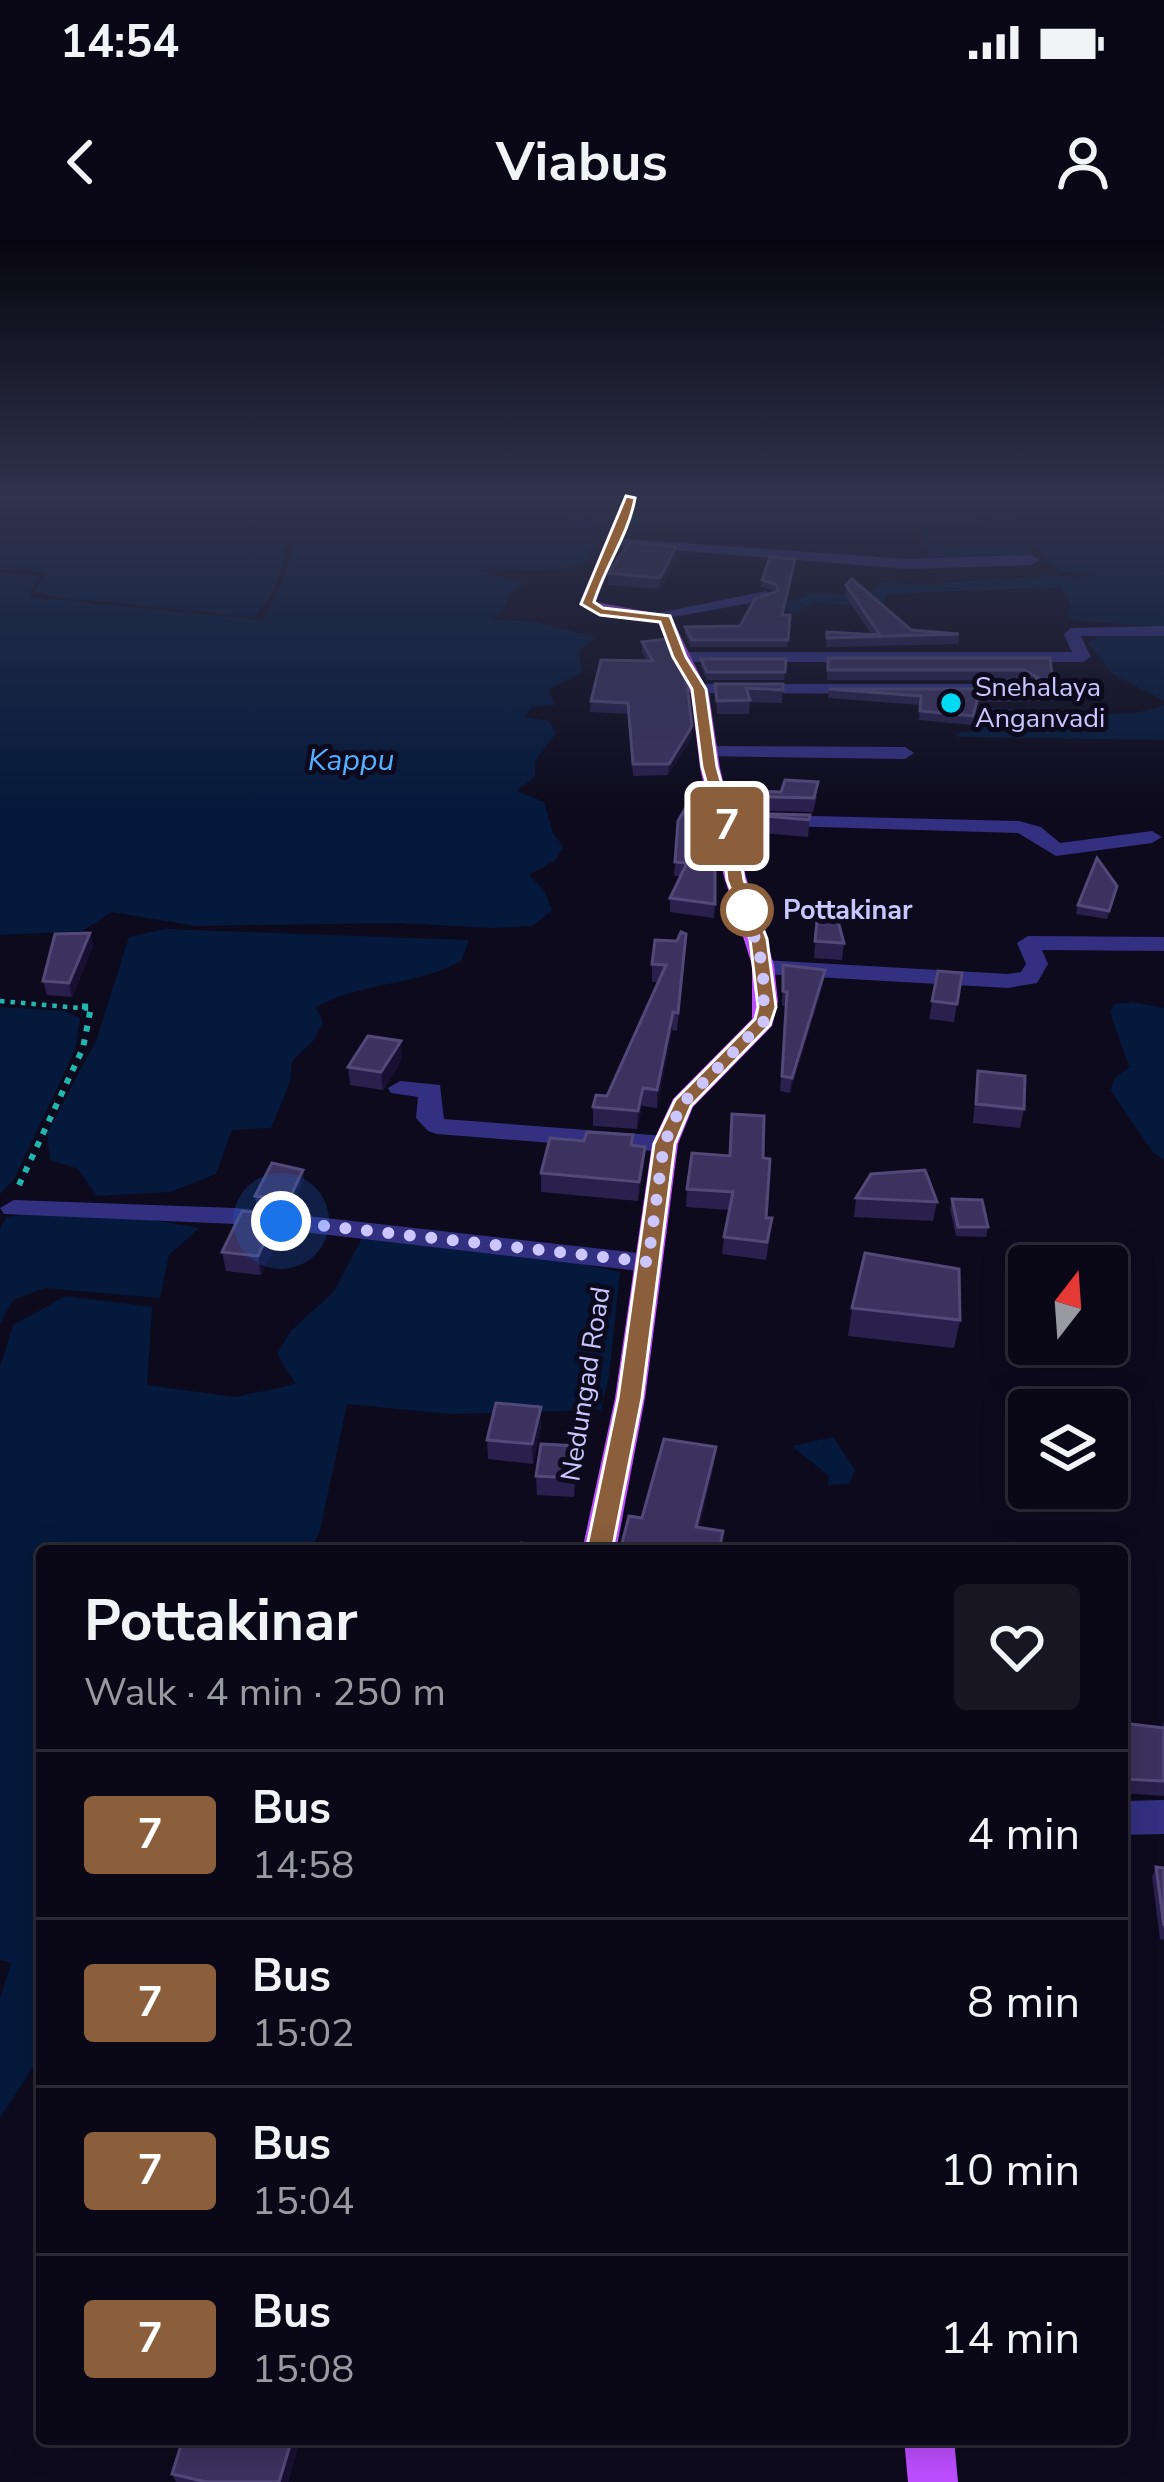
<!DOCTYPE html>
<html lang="en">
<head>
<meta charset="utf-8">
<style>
	body { margin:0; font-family:"Nunito Sans",sans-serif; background:#181623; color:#f1f3f6; height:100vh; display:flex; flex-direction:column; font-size:45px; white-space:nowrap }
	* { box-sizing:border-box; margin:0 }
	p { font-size:39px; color:#999aa1 }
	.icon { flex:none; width:66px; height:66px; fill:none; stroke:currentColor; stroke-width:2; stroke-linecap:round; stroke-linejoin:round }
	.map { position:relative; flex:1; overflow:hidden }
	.details { position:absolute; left:36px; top:1305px; width:1092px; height:900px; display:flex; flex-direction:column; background:#0a0816; border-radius:12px; box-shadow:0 6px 30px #0003,0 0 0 3px #2a2935 }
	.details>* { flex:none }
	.badge { padding:0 24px; border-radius:9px; font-size:42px; line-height:78px }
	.needle { width:78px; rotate:17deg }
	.fabs { position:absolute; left:1008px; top:1005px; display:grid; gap:24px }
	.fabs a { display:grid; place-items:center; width:120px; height:120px; border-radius:12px; background:#0a0816; box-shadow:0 6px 30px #0003,0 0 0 3px #2a2935; font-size:60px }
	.you { position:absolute; width:60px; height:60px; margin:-30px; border:9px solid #fff; border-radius:50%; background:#1a73e8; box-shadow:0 0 0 18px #1a73e833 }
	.map>.badge { position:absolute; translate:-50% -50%; box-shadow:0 0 0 6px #fff }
	.round { display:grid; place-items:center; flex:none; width:126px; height:126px; border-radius:12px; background:#181623 }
	.head { display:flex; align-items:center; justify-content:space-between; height:204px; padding:0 48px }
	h1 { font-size:57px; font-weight:700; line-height:90px }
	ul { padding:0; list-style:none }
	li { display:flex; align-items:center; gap:36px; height:168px; padding:0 48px; border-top:3px solid #2a2935 }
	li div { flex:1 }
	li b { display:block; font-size:45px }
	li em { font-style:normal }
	li .badge { min-width:132px; font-weight:700; text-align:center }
	.status { display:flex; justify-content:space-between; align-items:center; height:84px; padding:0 60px; background:#0a0816; direction:ltr }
	.status svg { height:33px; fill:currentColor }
	header { display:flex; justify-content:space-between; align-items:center; height:156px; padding:0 48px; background:#0a0816; font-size:54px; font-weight:700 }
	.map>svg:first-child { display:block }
	.water { fill:#04193c }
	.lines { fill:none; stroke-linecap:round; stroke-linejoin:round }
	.canal { fill:#04193c; fill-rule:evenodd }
	.path-far1 { stroke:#22b7ae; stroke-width:4.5; stroke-dasharray:4.5 6; stroke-linecap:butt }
	.path { stroke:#22b7ae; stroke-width:6; stroke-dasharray:6 8; stroke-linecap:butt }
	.minor { fill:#333081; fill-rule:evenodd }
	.major { fill:#bc4dff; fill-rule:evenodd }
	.wall { fill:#29204d }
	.shaded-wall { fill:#171032 }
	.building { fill:#3b3260; stroke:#524979; stroke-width:3 }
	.line { fill:#8b5e3c; stroke:#fff; stroke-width:3 }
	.walk { stroke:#ccc6ff; stroke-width:12; stroke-dasharray:0 21.6 }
	.poi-dot { fill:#00d9f1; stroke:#0d0a1d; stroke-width:4.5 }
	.stop-dot { fill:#fff; stroke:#8b5e3c; stroke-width:6 }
	.labels { text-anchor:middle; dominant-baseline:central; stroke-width:10; stroke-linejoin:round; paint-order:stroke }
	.far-poi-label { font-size:27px; fill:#ccc6ff; stroke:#0d0a1d; text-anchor:start }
	.far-stop-label { font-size:27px; font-weight:bold; fill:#ccc6ff; stroke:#0d0a1d; text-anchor:start }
	.far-street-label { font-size:27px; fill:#ccc6ff; stroke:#0d0a1d }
	.far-water-label { font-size:30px; font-style:italic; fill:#54b0ff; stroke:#0d0a1d }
</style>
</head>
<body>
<div class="status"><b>14:54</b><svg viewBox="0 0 49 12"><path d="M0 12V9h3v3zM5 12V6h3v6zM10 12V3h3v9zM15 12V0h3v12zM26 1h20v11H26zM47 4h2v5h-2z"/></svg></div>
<header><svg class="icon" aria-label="back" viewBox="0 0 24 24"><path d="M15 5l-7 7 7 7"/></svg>Viabus<svg class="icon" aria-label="person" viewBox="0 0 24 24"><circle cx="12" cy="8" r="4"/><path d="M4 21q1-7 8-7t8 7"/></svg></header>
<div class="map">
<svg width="1164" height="2242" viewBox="0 0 1164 2242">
	<rect width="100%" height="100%" fill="#0d0a1d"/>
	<g class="water">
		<path d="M0 258H614C604 279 573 275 552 276L594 279 602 299 591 308 588 320C552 338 516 327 478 330L524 343 508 356 503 372 489 379 534 382 596 397 579 411 582 432 548 450 555 465 532 467 524 477 549 481 556 493 535 521V536L517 551 544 562 553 593 563 606 556 620 529 635 544 650 552 670 533 686 493 688 396 683 196 686 112 672 82 691 0 695V333L39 336 29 357 262 380C280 355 285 327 296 299L283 307C288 330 270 359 255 377L54 357 34 351 46 332 0 330Z"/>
		<path d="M1000 258H1164V386L1074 381 1067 374 1072 366 1062 350 1066 339 1094 334 1060 331 1028 304 1036 318 929 320 923 283 980 282 975 270 993 271 991 277 1006 282 1017 271 1004 270Z"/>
		<path d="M1164 393V461L1111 433 1088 403 1099 396Z"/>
		<path d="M1164 465V500L957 497 956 493 982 490 992 480 988 471 974 468C1024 465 1120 485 1164 465Z"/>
		<path d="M165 689 469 700 461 721C415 746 362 742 316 767L323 782 314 800 292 821 290 842 271 888 232 890 216 934 170 952 97 956 78 929 50 920 47 893 96 801 129 697Z"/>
		<path d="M1133 762 1164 768V920L1153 912 1111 851 1114 839 1129 827 1110 772 1114 764Z"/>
		<path d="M0 767 65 771 80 778 75 810 14 939 0 954Z"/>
		<path d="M36 973 153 980 199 988 169 1015 160 1058 45 1048 13 1060 0 1084V989L6 977Z"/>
		<path d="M362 998 552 1018 620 1032 609 1136 601 1170 451 1174 347 1164 320 1290 311 1311H42V1814L0 1878V1759L11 1723 0 1720V1127L13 1085 66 1056 152 1067 147 1145 235 1157 296 1144 277 1114 291 1091 334 1051Z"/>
		<path d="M833 1197 855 1230 849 1244 828 1245 829 1236 792 1206Z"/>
	</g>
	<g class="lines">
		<path class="canal" d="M1058 335 1092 341 1083 346 885 354V362L876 367 815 363 795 372 757 359 766 354 793 361 812 353 866 356 880 343 931 344Z"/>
		<path class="path-far1" d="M0 761 91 769"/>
		<path class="path" d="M19 945 83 808 91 767 77 766"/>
		<g class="minor">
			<path d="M615 298 907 319 1031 315 1039 320 1031 325 907 329 610 305Z"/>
			<path d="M766 351 774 356 772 359 657 380 649 375Z"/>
			<path d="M1164 386V396H1081L1091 417 1083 422H679L671 417 679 412H1072L1064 395 1070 388Z"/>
			<path d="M699 444H1023L1032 449 1023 454 693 453 690 449Z"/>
			<path d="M708 506 905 507 914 513 905 519 701 516V508Z"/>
			<path d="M726 574 1019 581 1041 587 1060 603 1152 591 1162 597 1152 603 1056 616 1018 593 719 584V576Z"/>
			<path d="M1028 696 1164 697V711L1042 710 1048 724 1037 743 1008 748 763 734 752 727 763 720 1008 734 1021 732 1026 724 1017 703Z"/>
			<path d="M400 841 440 845 444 879 665 896 678 904 665 912 437 894 428 891 416 878 418 857 391 853 388 848Z"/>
			<path d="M14 960 235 968 648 1014 662 1023 648 1032 235 984 4 974 0 968Z"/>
			<path d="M1164 1560V1594L1122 1595V1561Z"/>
		</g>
		<g class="major">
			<path d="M623 258H637L596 362 671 376 709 454 720 528 746 637 774 725 778 762 772 786 693 867 678 904 645 1158 616 1311H582L615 1158 652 904 673 859 752 779V725L724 637 700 528 691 454 658 383 600 376 579 364Z"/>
			<path d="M904 2199H954L958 2242H908Z"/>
		</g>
	</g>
	<g class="wall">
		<path d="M676 318 660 349 608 345V333Z"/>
		<path d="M795 319 783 375H790L787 407H691L685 395V387L740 386 776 352 761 347 762 340Z"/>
		<path d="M846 345 911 390 959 394 958 404 826 407 827 398 872 395 845 355Z"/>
		<path d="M642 402 692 486V497L668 535 633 536 628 474 590 472 591 461 647 421 642 413Z"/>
		<path d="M828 418H1050L1054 452 1053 461 978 462 972 485 919 480 920 465 828 458 829 449H1025L1031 444 1023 440H827Z"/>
		<path d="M701 419H786L784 440H707L701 427Z"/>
		<path d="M715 444H783L782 463 750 462 749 474H717Z"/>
		<path d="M734 550 817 556 813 572 735 570Z"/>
		<path d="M740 573 810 575 808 597 740 591Z"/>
		<path d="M678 581 715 664 714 678 670 672V658L681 636H674Z"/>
		<path d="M1117 646 1107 679 1076 674 1078 665Z"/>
		<path d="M817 681 844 703 842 720 814 718Z"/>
		<path d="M90 693 93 706 72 757 47 755 43 741Z"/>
		<path d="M685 711 677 791 672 790 657 868 642 866 637 889 593 886V867L607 856 659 742H652V724Z"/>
		<path d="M783 725 823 745 790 853 780 851 786 766H782Z"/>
		<path d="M938 731 962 733 954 782 929 779Z"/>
		<path d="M402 819 383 850 350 845 348 827Z"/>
		<path d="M978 831 1024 869 1020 888 973 883Z"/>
		<path d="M633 895V905L644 925 638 961 541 952V933L584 901Z"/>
		<path d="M763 918 766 978 770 996 766 1020 722 1014 724 997 729 970 686 967 687 949Z"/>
		<path d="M303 930 304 939 291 970 257 966 255 956Z"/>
		<path d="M856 958 937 962 933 981 854 977Z"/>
		<path d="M952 959 988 987 986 997 956 996 950 969Z"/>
		<path d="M280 994 261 1035 226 1031 222 1012Z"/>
		<path d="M852 1068 960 1080 954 1108 848 1096Z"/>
		<path d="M541 1167V1186L533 1224 488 1219 487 1200Z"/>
		<path d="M578 1225 574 1257 537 1255 536 1236Z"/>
		<path d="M1164 1482V1556L1122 1553V1483L1162 1487Z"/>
		<path d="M1156 1627 1164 1628V1700L1160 1699 1152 1637Z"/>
		<path d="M183 2199H300L288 2242H176L172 2234Z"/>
	</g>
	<g class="shaded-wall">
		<path d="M676 307V318L660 349V338Z"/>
		<path d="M692 486V497L668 535 669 524Z"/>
		<path d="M90 693 93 706 72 757 69 743Z"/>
		<path d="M825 730 823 745 790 853 792 838Z"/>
		<path d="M673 772 672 790 657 868V850Z"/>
		<path d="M401 801 402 819 383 850 381 832Z"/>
		<path d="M643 848 642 866 637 889 638 871Z"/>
		<path d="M645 907 644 925 638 961 639 942Z"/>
		<path d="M303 930 304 939 291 970 289 960Z"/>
		<path d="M277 975 280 994 261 1035 258 1016Z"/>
		<path d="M541 1167V1186L533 1224 532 1204Z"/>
		<path d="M578 1206V1225L574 1257V1238Z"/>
		<path d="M716 1207 714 1227 695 1306 696 1287Z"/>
		<path d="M292 2199H300L288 2242H279Z"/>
	</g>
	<g class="building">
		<path d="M630 302 676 307 660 338 608 333Z"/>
		<path d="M770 317 795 319 782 375H790L788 400H692L685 387 740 386 755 359 778 351 777 345 762 340Z"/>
		<path d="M852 339 911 390 959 394 827 398V392L880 395 846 345Z"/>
		<path d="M666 399 687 444 692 486 669 524H633L628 463 591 461 601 420 653 421 642 402Z"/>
		<path d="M828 418H1050L1054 452 979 453 973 476 920 471 921 456 829 449H1025L1038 438 1025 430H828Z"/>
		<path d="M701 419H786L785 432H707Z"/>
		<path d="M715 444H783V450L746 448 750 460 717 461Z"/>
		<path d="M785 540 818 542 814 558 735 556 734 550 781 552Z"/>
		<path d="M697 549 704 550 715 600V664L670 658 687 623 675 622 678 581Z"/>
		<path d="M740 573 810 575 809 580 741 574Z"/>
		<path d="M1097 618 1117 646 1109 671 1078 665Z"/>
		<path d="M817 681H838L844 703 815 701Z"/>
		<path d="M681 692 686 694 678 773 673 772 657 850 643 848 638 871 593 867 596 855 607 856 666 725 652 724 655 700 677 701Z"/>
		<path d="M90 693 69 743 43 741 55 694Z"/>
		<path d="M783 725 825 730 792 838 782 836 787 752 783 751Z"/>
		<path d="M938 731 962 733 957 764 932 761Z"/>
		<path d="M368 796 401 801 381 832 348 827Z"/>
		<path d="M978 831 1025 836 1024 869 976 864Z"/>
		<path d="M732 874 764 876 763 918 770 919 766 978H772L767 1002 724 997 733 952 687 949 692 913 730 916Z"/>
		<path d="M587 892 633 895 631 905 645 907 639 942 541 933 550 898 584 901Z"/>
		<path d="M272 923 303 930 289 960 255 956Z"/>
		<path d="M925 930 937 962 856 958 871 934Z"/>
		<path d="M952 959 982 960 988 987H958Z"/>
		<path d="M242 971 277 975 258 1016 222 1012Z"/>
		<path d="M865 1013 959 1029 960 1080 852 1068Z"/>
		<path d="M496 1163 541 1167 532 1204 487 1200Z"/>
		<path d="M664 1199 716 1207 696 1287 723 1291 719 1311H620L629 1276 642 1278Z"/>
		<path d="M541 1204 578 1206 574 1238 536 1236Z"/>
		<path d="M521 1303 590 1311H519Z"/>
		<path d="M1008 1306 1033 1311H1008Z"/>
		<path d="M1122 1483 1164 1488V1541L1122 1539Z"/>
		<path d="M1156 1627 1164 1628V1686Z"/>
		<path d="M183 2199H292L279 2242H206L172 2234Z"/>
	</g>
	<linearGradient id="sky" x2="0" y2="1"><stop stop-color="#070610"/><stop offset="0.45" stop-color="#2f334c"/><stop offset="1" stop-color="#2f334c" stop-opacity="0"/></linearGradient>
	<rect width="1164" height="572" fill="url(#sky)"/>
	<path class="line" d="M626 256 635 258C629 294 605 326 594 362L603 368 670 376 686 417 706 449 717 527 738 602 744 640 767 699 776 767 770 785 691 866 675 904 642 1158 612 1311 599 1321 586 1311 618 1158 654 904 675 860 755 779 758 767 750 699 727 640 723 602 702 527 692 449 673 417 660 382 600 375 581 364Z"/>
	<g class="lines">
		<path class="walk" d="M281 981 648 1022 664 904 682 864 764 781 763 727 747 670"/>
	</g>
	<circle class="poi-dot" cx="951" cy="463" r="12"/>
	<circle class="stop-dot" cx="747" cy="670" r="24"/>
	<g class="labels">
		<g class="far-poi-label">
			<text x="975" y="447">Snehalaya<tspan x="975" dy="31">Anganvadi</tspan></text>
		</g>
		<g class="far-stop-label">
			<text x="783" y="670">Pottakinar</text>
		</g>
		<g class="far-street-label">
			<text transform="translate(586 1144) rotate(-81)">Nedungad Road</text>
		</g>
		<g class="far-water-label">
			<text x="351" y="520">Kappu</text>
		</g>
	</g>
</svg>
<div class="fabs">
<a><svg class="needle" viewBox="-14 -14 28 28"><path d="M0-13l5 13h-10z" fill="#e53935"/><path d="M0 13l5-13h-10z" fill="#999aa1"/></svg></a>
<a><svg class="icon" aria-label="layers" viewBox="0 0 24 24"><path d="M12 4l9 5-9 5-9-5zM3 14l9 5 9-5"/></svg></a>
</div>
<div class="you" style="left:281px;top:981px"></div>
<b class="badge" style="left:727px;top:586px;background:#8b5e3c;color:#fff">7</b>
<section class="details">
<div class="head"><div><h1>Pottakinar</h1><p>Walk · 4 min · 250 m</p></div><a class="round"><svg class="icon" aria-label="heart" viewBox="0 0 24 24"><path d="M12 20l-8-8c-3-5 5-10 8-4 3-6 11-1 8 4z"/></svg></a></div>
<ul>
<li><span class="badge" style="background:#8b5e3c;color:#fff">7</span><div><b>Bus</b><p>14:58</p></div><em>4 min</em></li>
<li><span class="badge" style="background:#8b5e3c;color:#fff">7</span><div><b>Bus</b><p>15:02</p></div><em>8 min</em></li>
<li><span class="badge" style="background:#8b5e3c;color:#fff">7</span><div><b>Bus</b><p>15:04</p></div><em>10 min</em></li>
<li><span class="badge" style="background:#8b5e3c;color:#fff">7</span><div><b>Bus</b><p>15:08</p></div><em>14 min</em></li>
</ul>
</section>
</div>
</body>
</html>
